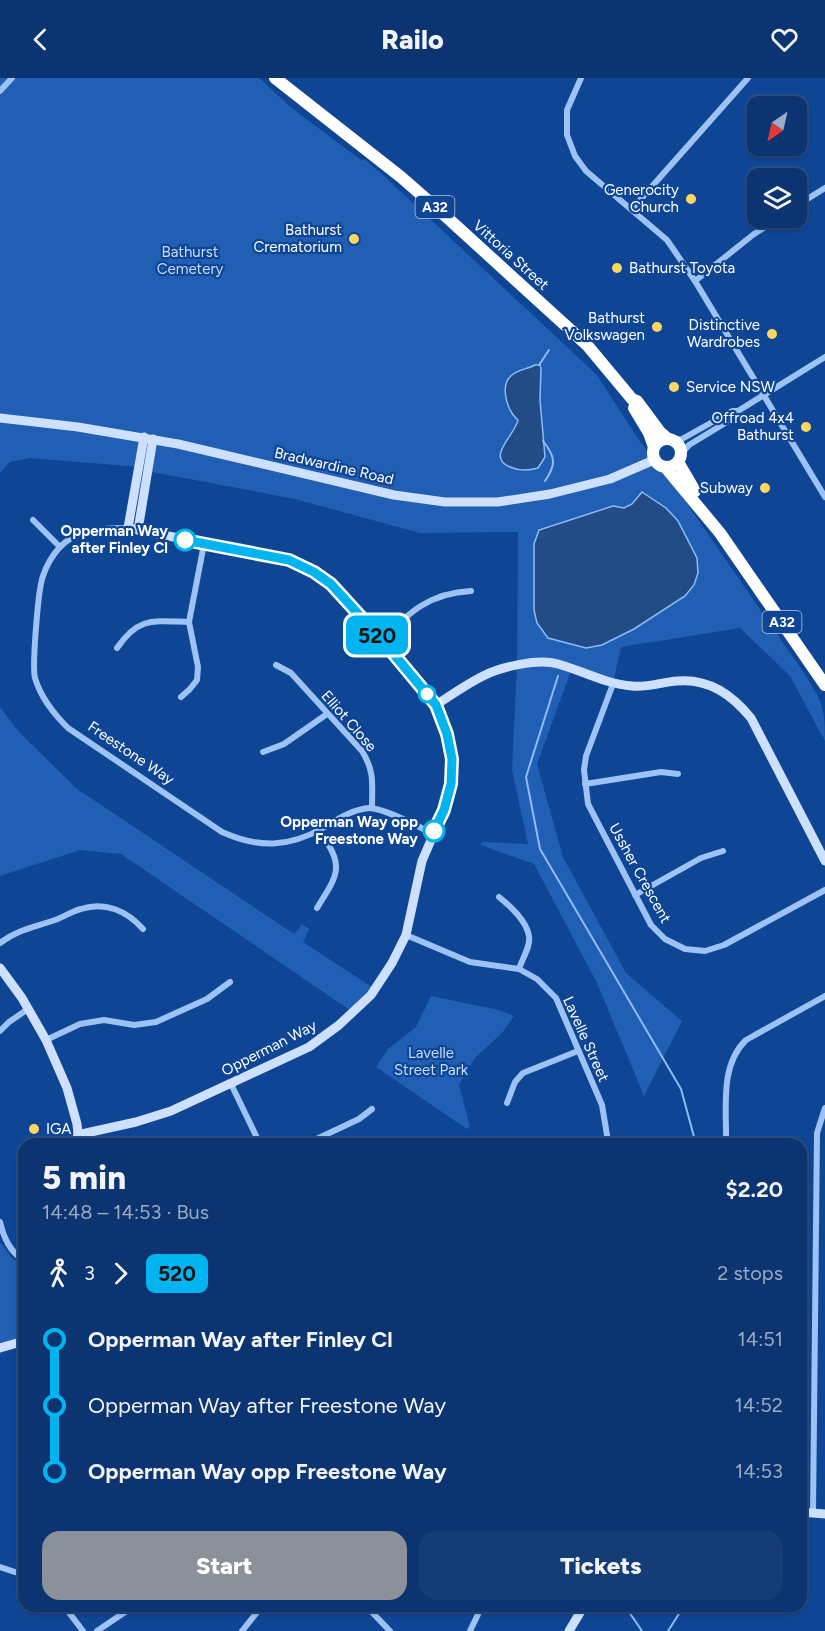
<!DOCTYPE html>
<html lang="en">
<head>
<meta charset="utf-8">
<style>
	body { margin:0; font-family:Figtree,sans-serif; background:#143c75; color:#f1f3f6; height:100vh; display:flex; flex-direction:column; font-size:22px; white-space:nowrap }
	* { box-sizing:border-box; margin:0 }
	p { font-size:20px; color:#9aaac3 }
	.icon { flex:none; width:33px; height:33px; fill:none; stroke:currentColor; stroke-width:2; stroke-linecap:round; stroke-linejoin:round }
	.map { position:relative; flex:1; overflow:hidden }
	.panel { position:absolute; left:18px; top:1060px; width:789px; height:474px; display:flex; flex-direction:column; background:#0b3470; border-radius:18px; box-shadow:0 2px 4px #0004,0 0 0 2px #2b4f83 }
	.panel>* { flex:none }
	.badge { padding:0 12px; border-radius:9px; font-size:21px; line-height:39px }
	.needle { width:39px; rotate:214deg }
	.controls { position:absolute; left:747px; top:18px; display:grid; gap:12px }
	.controls a { display:grid; place-items:center; width:60px; height:60px; border-radius:12px; background:#0b3470; box-shadow:0 2px 4px #0004,0 0 0 2px #2b4f83; font-size:30px }
	.map>.badge { position:absolute; translate:-50% -50%; box-shadow:0 0 0 3px #fff }
	.legs { display:flex; align-items:center; gap:9px; height:66px; padding:0 24px; font-size:20px }
	.legs p { margin-inline-start:auto }
	.headline { display:flex; align-items:center; justify-content:space-between; height:102px; padding:0 24px }
	h1 { font-size:33px; font-weight:800; line-height:45px }
	.cta { display:flex; gap:12px; margin-top:auto; padding:12px 24px }
	.cta a { flex:1; height:69px; border-radius:18px; background:#8c9099; color:#fff; font-size:24px; font-weight:800; line-height:69px; text-align:center }
	.cta a+a { background:#143c75; color:#f1f3f6 }
	ul { padding:0 24px; list-style:none }
	li { display:flex; align-items:center; gap:21px; height:66px; font-size:22px }
	li i { display:grid; place-items:center; width:9px; height:100%; margin:0 8px; background:currentColor }
	li i::after { content:''; width:15px; height:15px; margin:-8px; border:4px solid; border-radius:50%; background:#0b3470 }
	li p { margin-inline-start:auto }
	li:first-child i { background:linear-gradient(#0000 50%,currentColor 0) }
	li:last-child i { background:linear-gradient(currentColor 50%,#0000 0) }
	header { display:flex; justify-content:space-between; align-items:center; height:78px; padding:0 24px; background:#0b3470; font-size:27px; font-weight:800 }
	.map>svg:first-child { display:block }
	.green { fill:#205fb4 }
	.water { fill:#234b86; stroke:#8ebcf8; stroke-width:1.5 }
	.lines { fill:none; stroke-linecap:round; stroke-linejoin:round }
	.stream { stroke:#8ebcf8; stroke-width:2 }
	.street { stroke:#9dc2f4; stroke-width:6 }
	.secondary { stroke:#cde0fd; stroke-width:9 }
	.highway { stroke:#fff; stroke-width:12 }
	.line-1-casing { stroke:#fff; stroke-width:14 }
	.line-1 { stroke:#00b5ef; stroke-width:9 }
	.poi-dot { fill:#ffd660; stroke:#0f4595; stroke-width:2 }
	.stop-1-dot { fill:#fff; stroke:#00b5ef; stroke-width:3 }
	.labels { text-anchor:middle; dominant-baseline:central; stroke-width:4.5; stroke-linejoin:round; paint-order:stroke }
	.shield { fill:#0f4595; stroke:#b7c7df; stroke-width:1.5 }
	.shield-label { font-size:14px; font-weight:bold; fill:#fff }
	.poi-label { font-size:15px; fill:#fff; stroke:#0f4595; text-anchor:end }
	.park-label { font-size:15px; fill:#c5ddfe; stroke:#0f4595 }
	.street-label { font-size:15px; fill:#fff; stroke:#0f4595 }
	.stop-label { font-size:15px; font-weight:bold; fill:#fff; stroke:#0f4595; text-anchor:end }
</style>
</head>
<body>
<header><svg class="icon" aria-label="back" viewBox="0 0 24 24"><path d="M15 5l-7 7 7 7"/></svg>Railo<svg class="icon" aria-label="heart" viewBox="0 0 24 24"><path d="M12 20l-8-8c-3-5 5-10 8-4 3-6 11-1 8 4z"/></svg></header>
<div class="map">
<svg width="825" height="1553" viewBox="0 0 825 1553">
	<rect width="100%" height="100%" fill="#0f4595"/>
	<g class="green">
		<path d="M0 0H259L293 31 361 82 364 81 384 98 597 297 641 365 668 398 806 598C823 626 825 630 825 663L790 598 740 550 621 569 613 606 572 590 537 686 563 779 626 895 682 943 644 1018 597 905 534 786 481 767 482 764 528 766 512 692 517 587 518 454 420 455 295 421 147 393 153 362 144 360 139 389 30 380 10 384 0 395Z"/>
		<path d="M0 629 19 654 77 711 294 856 302 846 309 851 303 864 375 911 354 935 121 776 80 772 0 798Z"/>
		<path d="M431 918 499 932 514 938 502 955 475 980 459 1007 470 1049 467 1051 376 989 388 971 416 949Z"/>
		<path d="M0 1164 12 1180 24 1188V1259L0 1266Z"/>
	</g>
	<g class="water">
		<path d="M535 287H540L541 290 540 322 545 379 538 390C528 393 519 393 510 389 485 379 516 356 518 342 507 333 499 307 512 297 519 291 528 291 535 287Z"/>
		<path d="M642 414 666 430 678 443 697 480 698 495 694 507 685 518 634 551 602 567 586 570 548 560 537 545 534 532V466L539 452 613 428 624 430 632 426Z"/>
	</g>
	<g class="lines">
		<g class="stream">
			<path d="M539 287 549 272"/>
			<path d="M543 363C555 378 557 386 545 403"/>
			<path d="M558 598 526 699 540 771 681 1011 696 1066"/>
			<path d="M625 1528 642 1553"/>
			<path d="M668 1553 684 1528"/>
		</g>
		<g class="street">
			<path d="M581 0 567 32V57L575 78 586 93 667 162 695 203 825 419"/>
			<path d="M0 13 12 0"/>
			<path d="M796 128 825 110"/>
			<path d="M632 131 748 0"/>
			<path d="M695 203 754 156 779 140"/>
			<path d="M672 362 682 361 732 333H738L825 279"/>
			<path d="M681 376 689 367 735 339 738 333"/>
			<path d="M33 442 60 469"/>
			<path d="M128 450C104 450 76 451 59 470 52 478 46 489 43 498 38 511 32 588 35 600 41 620 53 635 68 650L222 754C258 770 288 770 323 750 338 741 351 732 369 730 383 730 420 749 433 756"/>
			<path d="M382 562C409 534 430 515 471 513"/>
			<path d="M117 570C139 538 154 543 189 544"/>
			<path d="M276 587 291 595 362 673C375 694 372 706 372 730"/>
			<path d="M613 606 586 678 584 692 588 726 651 847 665 861 685 871 705 873 724 867 825 812"/>
			<path d="M181 619 190 611 197 602 198 589 189 544 204 466"/>
			<path d="M263 674 284 666 327 636"/>
			<path d="M585 706 661 694 678 696"/>
			<path d="M635 817 701 780 723 773"/>
			<path d="M499 819C511 829 526 842 529 858 531 868 522 881 519 891"/>
			<path d="M317 830C340 794 344 788 319 752"/>
			<path d="M406 857 470 884 519 891 537 901 556 920 602 1027 607 1057V1066"/>
			<path d="M0 865C17 852 35 849 55 842 64 839 72 833 81 831 105 823 127 833 143 851"/>
			<path d="M0 953 9 944 28 931"/>
			<path d="M46 962 80 946 104 942 134 947 156 944 207 921 230 904"/>
			<path d="M231 1006 260 1066"/>
			<path d="M507 1025 515 1004 523 995 578 973"/>
			<path d="M306 1066 359 1041 372 1031"/>
			<path d="M726 1066C727 1032 719 988 746 962L825 918"/>
			<path d="M0 1144C4 1161 10 1173 24 1183"/>
			<path d="M813 1435 817 1055 825 1030"/>
			<path d="M0 1489 24 1497"/>
			<path d="M64 1528 83 1553"/>
			<path d="M366 1528 390 1553"/>
			<path d="M97 1553 134 1528"/>
			<path d="M242 1553 262 1528"/>
			<path d="M470 1553 482 1528"/>
		</g>
		<g class="secondary">
			<path d="M0 340 78 349 178 366 394 417 445 424H498L550 416 610 401 654 382"/>
			<path d="M138 452 153 361"/>
			<path d="M436 627C451 617 467 606 483 598 501 589 538 580 558 586 583 593 606 606 632 608 647 610 662 604 677 603 709 600 732 617 751 640L825 783"/>
			<path d="M0 890 22 920 46 962 67 1010 77 1046 79 1066"/>
			<path d="M77 1057 136 1044 171 1033 309 969 339 947 371 917 392 885 406 857 422 783 444 732 451 706 452 681 447 656 436 627 382 562 331 506 314 494 289 482 128 450 144 359"/>
			<path d="M0 1270 24 1263"/>
			<path d="M801 1434 825 1436"/>
			<path d="M569 1553 584 1528"/>
		</g>
		<g class="highway">
			<path d="M275 0 401 99 441 134 587 267 632 321 637 323 660 354 668 361"/>
			<path d="M634 330 649 355 654 369"/>
			<circle cx="667" cy="375" r="14"/>
			<path d="M678 384 695 413"/>
			<path d="M666 390 720 455 825 607"/>
		</g>
	</g>
	<g class="lines">
		<g class="line-1-casing">
			<path id="line-1" d="M185 462 289 482 314 494 331 506 382 562 436 627 447 656 452 681 451 706 444 732 434 753"/>
		</g>
		<use href="#line-1" class="line-1"/>
	</g>
	<g class="poi-dot">
		<circle cx="691" cy="121" r="6"/>
		<circle cx="354" cy="161" r="6"/>
		<circle cx="617" cy="190" r="6"/>
		<circle cx="657" cy="249" r="6"/>
		<circle cx="772" cy="256" r="6"/>
		<circle cx="674" cy="309" r="6"/>
		<circle cx="806" cy="349" r="6"/>
		<circle cx="765" cy="410" r="6"/>
		<circle cx="34" cy="1051" r="6"/>
	</g>
	<g class="stop-1-dot">
		<circle cx="185" cy="462" r="10"/>
		<circle cx="427" cy="616" r="8"/>
		<circle cx="434" cy="753" r="10"/>
	</g>
	<g class="labels">
		<g class="shield">
			<rect x="415.5" y="118" width="39" height="22" rx="4.5"/>
			<rect x="762.5" y="533" width="39" height="22" rx="4.5"/>
		</g>
		<g class="shield-label">
			<text x="435" y="129">A32</text>
			<text x="782" y="544">A32</text>
		</g>
		<g class="poi-label">
			<text x="679" y="112">Generocity<tspan x="679" dy="17">Church</tspan></text>
			<text x="342" y="152">Bathurst<tspan x="342" dy="17">Crematorium</tspan></text>
			<text x="629" y="190" text-anchor="start">Bathurst Toyota</text>
			<text x="645" y="240">Bathurst<tspan x="645" dy="17">Volkswagen</tspan></text>
			<text x="760" y="247">Distinctive<tspan x="760" dy="17">Wardrobes</tspan></text>
			<text x="686" y="309" text-anchor="start">Service NSW</text>
			<text x="794" y="340">Offroad 4x4<tspan x="794" dy="17">Bathurst</tspan></text>
			<text x="753" y="410">Subway</text>
			<text x="46" y="1051" text-anchor="start">IGA</text>
		</g>
		<g class="park-label">
			<text x="190" y="174">Bathurst<tspan x="190" dy="17">Cemetery</tspan></text>
			<text x="431" y="975">Lavelle<tspan x="431" dy="17">Street Park</tspan></text>
		</g>
		<g class="street-label">
			<text transform="translate(511 177) rotate(42)">Vittoria Street</text>
			<text transform="translate(334 388) rotate(13)">Bradwardine Road</text>
			<text transform="translate(349 643) rotate(49)">Elliot Close</text>
			<text transform="translate(131 675) rotate(34)">Freestone Way</text>
			<text transform="translate(640 795) rotate(61)">Ussher Crescent</text>
			<text transform="translate(586 961) rotate(66)">Lavelle Street</text>
			<text transform="translate(269 970) rotate(-27)">Opperman Way</text>
		</g>
		<g class="stop-label">
			<text x="168" y="453">Opperman Way<tspan x="168" dy="17">after Finley Cl</tspan></text>
			<text x="418" y="744">Opperman Way opp<tspan x="418" dy="17">Freestone Way</tspan></text>
		</g>
	</g>
</svg>
<div class="controls">
<a><svg class="needle" viewBox="-14 -14 28 28"><path d="M0-13l5 13h-10z" fill="#e53935"/><path d="M0 13l5-13h-10z" fill="#9aaac3"/></svg></a>
<a><svg class="icon" aria-label="layers" viewBox="0 0 24 24"><path d="M12 4l9 5-9 5-9-5zM3 14l9 5 9-5"/></svg></a>
</div>
<b class="badge" style="left:377px;top:557px;background:#00b5ef;color:#111">520</b>
<section class="panel">
<div class="headline"><div><h1>5 min</h1><p>14:48 – 14:53 · Bus</p></div><b>$2.20</b></div>
<div class="legs"><svg class="icon" aria-label="walk" viewBox="0 0 24 24"><circle cx="13" cy="4" r="2"/><path d="M13 8l-2 6 4 7M11 14l-3 7M7 12l3-4h3l4 4"/></svg>3<svg class="icon" aria-label="forward" viewBox="0 0 24 24"><path d="M9 5l7 7-7 7"/></svg><b class="badge" style="background:#00b5ef;color:#111">520</b><p>2 stops</p></div>
<ul>
<li><i style="color:#00b5ef"></i><b>Opperman Way after Finley Cl</b><p>14:51</p></li>
<li><i style="color:#00b5ef"></i><span>Opperman Way after Freestone Way</span><p>14:52</p></li>
<li><i style="color:#00b5ef"></i><b>Opperman Way opp Freestone Way</b><p>14:53</p></li>
</ul>
<div class="cta"><a>Start</a><a>Tickets</a></div>
</section>
</div>
</body>
</html>
